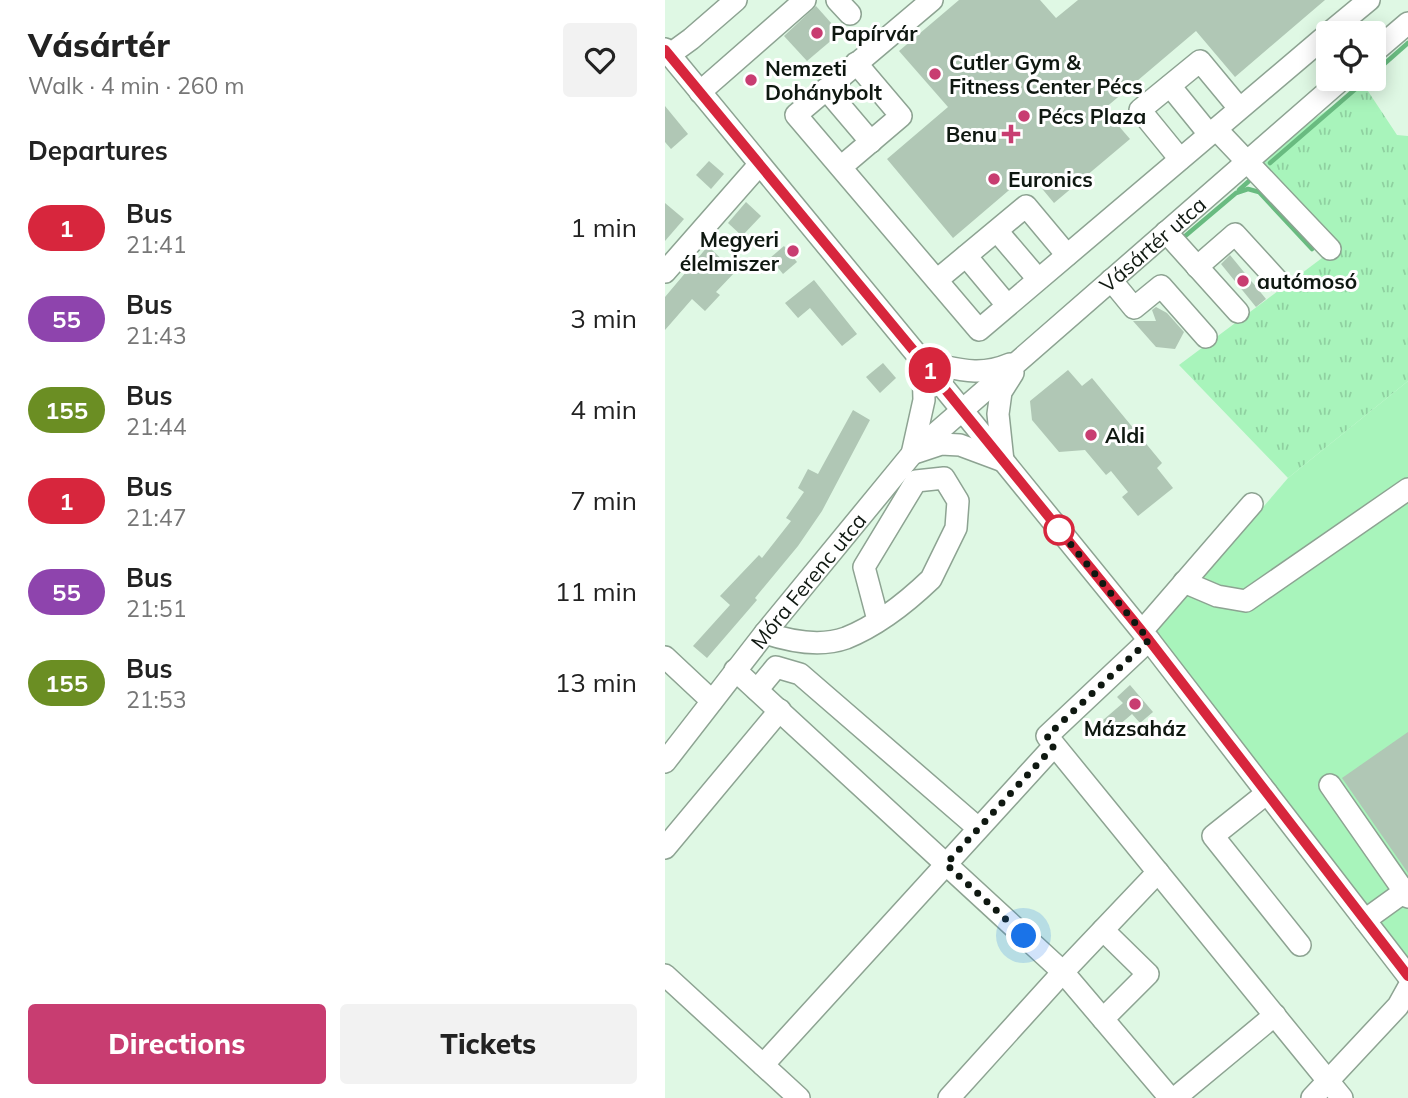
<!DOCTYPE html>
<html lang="en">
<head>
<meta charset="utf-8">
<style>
	body { margin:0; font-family:Mulish,sans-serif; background:#f2f2f2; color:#222; height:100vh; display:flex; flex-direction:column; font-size:26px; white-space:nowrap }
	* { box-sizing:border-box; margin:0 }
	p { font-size:23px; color:#767676 }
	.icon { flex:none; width:38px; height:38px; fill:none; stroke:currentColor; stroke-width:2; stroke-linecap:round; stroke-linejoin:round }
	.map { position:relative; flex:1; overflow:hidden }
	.side { display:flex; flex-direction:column; background:#fff; width:665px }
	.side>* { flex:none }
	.badge { padding:0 14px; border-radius:23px; font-size:24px; line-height:46px }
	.fabs { position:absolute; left:651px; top:21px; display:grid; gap:14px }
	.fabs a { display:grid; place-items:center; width:70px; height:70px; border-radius:7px; background:#fff; box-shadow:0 4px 18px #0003; font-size:35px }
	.you { position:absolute; width:35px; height:35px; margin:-18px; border:5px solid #fff; border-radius:50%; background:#1a73e8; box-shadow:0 0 0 10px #1a73e833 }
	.map>.badge { position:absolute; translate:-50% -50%; box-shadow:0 0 0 4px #fff }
	h2 { padding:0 28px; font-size:26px; line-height:63px }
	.round { display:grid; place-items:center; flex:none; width:74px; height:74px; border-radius:7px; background:#f2f2f2 }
	.head { display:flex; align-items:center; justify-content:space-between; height:119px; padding:0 28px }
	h1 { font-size:33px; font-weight:800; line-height:52px }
	.action { display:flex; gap:14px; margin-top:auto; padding:14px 28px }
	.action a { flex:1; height:80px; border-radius:7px; background:#c83d71; color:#fff; font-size:28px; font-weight:800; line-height:80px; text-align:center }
	.action a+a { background:#f2f2f2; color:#222 }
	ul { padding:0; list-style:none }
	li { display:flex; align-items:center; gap:21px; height:91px; padding:0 28px }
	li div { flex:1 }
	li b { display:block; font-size:26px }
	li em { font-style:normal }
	li .badge { min-width:77px; font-weight:700; text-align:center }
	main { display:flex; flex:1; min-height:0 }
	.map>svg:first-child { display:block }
	.grass { fill:url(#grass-tufts) }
	.pitch { fill:#a8f4bb }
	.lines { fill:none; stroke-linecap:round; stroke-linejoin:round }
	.stream { stroke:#69bb80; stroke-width:4.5 }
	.building { fill:#b0c7b5 }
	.minor-casing { stroke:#8da392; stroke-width:24 }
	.minor { stroke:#fff; stroke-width:21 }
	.line-casing { stroke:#fff; stroke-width:16 }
	.line { stroke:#d7263d; stroke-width:10 }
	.walk { stroke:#0f1811; stroke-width:7; stroke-dasharray:0 12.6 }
	.poi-dot { fill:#c83d71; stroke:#fff; stroke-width:2.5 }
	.stop-dot { fill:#fff; stroke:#d7263d; stroke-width:3.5 }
	.labels { text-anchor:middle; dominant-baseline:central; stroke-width:6; stroke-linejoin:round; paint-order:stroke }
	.poi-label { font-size:21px; font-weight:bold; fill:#0f1811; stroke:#fff; text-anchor:start }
	.street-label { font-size:21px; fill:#0f1811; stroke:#fff }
</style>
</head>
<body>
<main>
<section class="side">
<div class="head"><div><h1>Vásártér</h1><p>Walk · 4 min · 260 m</p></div><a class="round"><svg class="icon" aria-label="heart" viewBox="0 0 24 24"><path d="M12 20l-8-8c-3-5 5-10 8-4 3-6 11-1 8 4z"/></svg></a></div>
<h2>Departures</h2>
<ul>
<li><span class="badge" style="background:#d7263d;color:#fff">1</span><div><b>Bus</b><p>21:41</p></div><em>1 min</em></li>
<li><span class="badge" style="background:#8e44ad;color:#fff">55</span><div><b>Bus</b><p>21:43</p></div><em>3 min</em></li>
<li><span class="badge" style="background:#6b8e23;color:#fff">155</span><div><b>Bus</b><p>21:44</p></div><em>4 min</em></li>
<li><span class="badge" style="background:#d7263d;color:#fff">1</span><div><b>Bus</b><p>21:47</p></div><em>7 min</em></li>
<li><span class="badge" style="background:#8e44ad;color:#fff">55</span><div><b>Bus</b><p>21:51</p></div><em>11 min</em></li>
<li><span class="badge" style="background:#6b8e23;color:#fff">155</span><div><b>Bus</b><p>21:53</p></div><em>13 min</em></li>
</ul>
<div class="action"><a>Directions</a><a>Tickets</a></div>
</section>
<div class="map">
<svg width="743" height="1098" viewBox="0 0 743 1098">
	<defs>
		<pattern id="grass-tufts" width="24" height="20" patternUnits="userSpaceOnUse" patternTransform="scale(1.75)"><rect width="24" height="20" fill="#a8f4bb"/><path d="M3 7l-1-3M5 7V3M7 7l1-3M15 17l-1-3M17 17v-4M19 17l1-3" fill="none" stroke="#8fd0a0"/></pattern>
	</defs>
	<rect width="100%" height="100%" fill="#dff8e4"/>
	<path class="grass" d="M699 85 732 135 743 136V381L623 478 514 365 661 255 577 168Z"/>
	<path class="pitch" d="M743 381V976L484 640 623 478Z"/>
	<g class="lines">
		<g class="stream">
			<path d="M709 73 743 43"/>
			<path d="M605 163 702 79"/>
			<path d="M574 190 584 181"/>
			<path d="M519 237 571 193 583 189 594 192 647 249"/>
		</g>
	</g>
	<g class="building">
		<path d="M294 0H375L391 18 413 0H660L570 77 531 31 439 109 465 139 389 203 364 173 288 238 222 159 283 107 234 51Z"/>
		<path d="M151 6 175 33 142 61 119 36Z"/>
		<path d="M0 106 23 134 6 149 0 142Z"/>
		<path d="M44 161 59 174 46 189 31 175Z"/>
		<path d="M81 202 96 216 77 236 63 223Z"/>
		<path d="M0 203 19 219 0 241Z"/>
		<path d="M43 246 70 272 51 292 55 295 40 311 27 299 0 330V297Z"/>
		<path d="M119 246 132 262 118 274 105 258Z"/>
		<path d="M565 255 601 299 591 307 556 264Z"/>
		<path d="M149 280 192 334 177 346 145 308 133 318 120 303Z"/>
		<path d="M491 307 502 313 519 332 510 349 491 347 468 321H491L487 310Z"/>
		<path d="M218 363 231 378 215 393 201 377Z"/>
		<path d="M403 370 417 386 427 378 497 463 492 468 508 488 473 516 457 497 463 492 446 471 441 475 420 450 394 452 367 420 365 401Z"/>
		<path d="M188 410 205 420 157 511 133 546 90 598 92 600 42 658 28 646 65 605 55 596 94 555 97 558 126 521 121 518 139 492 133 488 143 469 153 474Z"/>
		<path d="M465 685 488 712 475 723 467 714 440 737 431 726 458 703 452 697Z"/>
		<path d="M743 732V873L677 778Z"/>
	</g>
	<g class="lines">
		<g class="minor-casing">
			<g id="minor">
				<path d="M172 0 185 14"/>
				<path d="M267 0 131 115 314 330 663 34"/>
				<path d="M664 33 704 0"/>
				<path d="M0 49 258 362 484 640 743 976"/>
				<path d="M709 52 743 23"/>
				<path d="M4 55 26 39 71 0"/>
				<path d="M505 86 544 134"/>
				<path d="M161 89 206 142"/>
				<path d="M35 92 140 0"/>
				<path d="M551 129 665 249"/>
				<path d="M515 159 475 110 535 61 574 108"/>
				<path d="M176 167 236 116 191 63"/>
				<path d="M332 231 373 279"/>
				<path d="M501 232 573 312"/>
				<path d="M301 256 342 305"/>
				<path d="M532 267 570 234 612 280"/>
				<path d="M0 272 94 165"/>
				<path d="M272 280 361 206 402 255"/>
				<path d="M446 280 469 308 496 286 541 337"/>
				<path d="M258 362C291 368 312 378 345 364"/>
				<path d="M252 452 276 444 295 445 338 461 333 414 336 392 348 373"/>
				<path d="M247 454 259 400 258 362"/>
				<path d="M519 582 552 596 581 601 743 489"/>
				<path d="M477 631 587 504"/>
				<path d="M100 633C124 641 156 647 181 638 211 626 242 602 266 579L291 528 293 501 279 478 251 481 199 567 213 620"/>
				<path d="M484 640 382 736 677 1098"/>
				<path d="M0 657 47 701"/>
				<path d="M70 670 398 972 505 1098"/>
				<path d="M92 690 111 667 135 674 313 828"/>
				<path id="s1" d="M0 762 100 633 247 454 677 79"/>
				<path d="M665 785 743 897"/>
				<path d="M602 793 548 836 635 945"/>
				<path d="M0 848 115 710"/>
				<path d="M700 920 743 889"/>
				<path d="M0 975 134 1098"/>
				<path d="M438 1019 483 974 438 930"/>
				<path d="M98 1065 389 746"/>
				<path d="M284 1098 398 972 493 872"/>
				<path d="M510 1098 610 1015"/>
				<path d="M647 1098 733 1006 743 988"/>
			</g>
		</g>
		<use href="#minor" class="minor"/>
	</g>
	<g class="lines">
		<g class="line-casing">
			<path id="line" d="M0 50 258 362 484 640 743 976"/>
		</g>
		<use href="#line" class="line"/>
		<path class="walk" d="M359 936 281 864 389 746 382 736 484 640 394 530"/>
	</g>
	<g class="poi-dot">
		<circle cx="152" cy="33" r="7"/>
		<circle cx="270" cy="74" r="7"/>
		<circle cx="86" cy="80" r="7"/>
		<circle cx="359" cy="116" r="7"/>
		<path d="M342.5 123.5h7v7h7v7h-7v7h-7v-7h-7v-7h7z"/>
		<circle cx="329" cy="179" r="7"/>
		<circle cx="128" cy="251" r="7"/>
		<circle cx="578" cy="281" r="7"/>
		<circle cx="426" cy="435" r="7"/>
		<circle cx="470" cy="704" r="7"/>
	</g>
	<circle class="stop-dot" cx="394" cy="530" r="14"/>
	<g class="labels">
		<g class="poi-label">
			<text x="166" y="33">Papírvár</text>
			<text x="284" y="62">Cutler Gym &amp;<tspan x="284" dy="24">Fitness Center Pécs</tspan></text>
			<text x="100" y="68">Nemzeti<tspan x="100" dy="24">Dohánybolt</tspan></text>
			<text x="373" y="116">Pécs Plaza</text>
			<text x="332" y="134" text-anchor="end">Benu</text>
			<text x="343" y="179">Euronics</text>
			<text x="114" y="239" text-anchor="end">Megyeri<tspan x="114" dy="24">élelmiszer</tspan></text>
			<text x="592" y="281">autómosó</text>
			<text x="440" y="435">Aldi</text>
			<text x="470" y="728" text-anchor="middle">Mázsaház</text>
		</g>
		<g class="street-label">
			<text stroke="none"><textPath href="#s1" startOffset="714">Vásártér utca</textPath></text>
			<text stroke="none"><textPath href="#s1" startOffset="231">Móra Ferenc utca</textPath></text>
		</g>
	</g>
</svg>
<div class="fabs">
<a><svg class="icon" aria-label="locate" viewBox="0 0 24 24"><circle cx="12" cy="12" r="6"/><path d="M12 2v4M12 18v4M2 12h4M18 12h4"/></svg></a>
</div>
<div class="you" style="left:359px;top:936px"></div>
<b class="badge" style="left:265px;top:370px;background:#d7263d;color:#fff">1</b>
</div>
</main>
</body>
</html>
